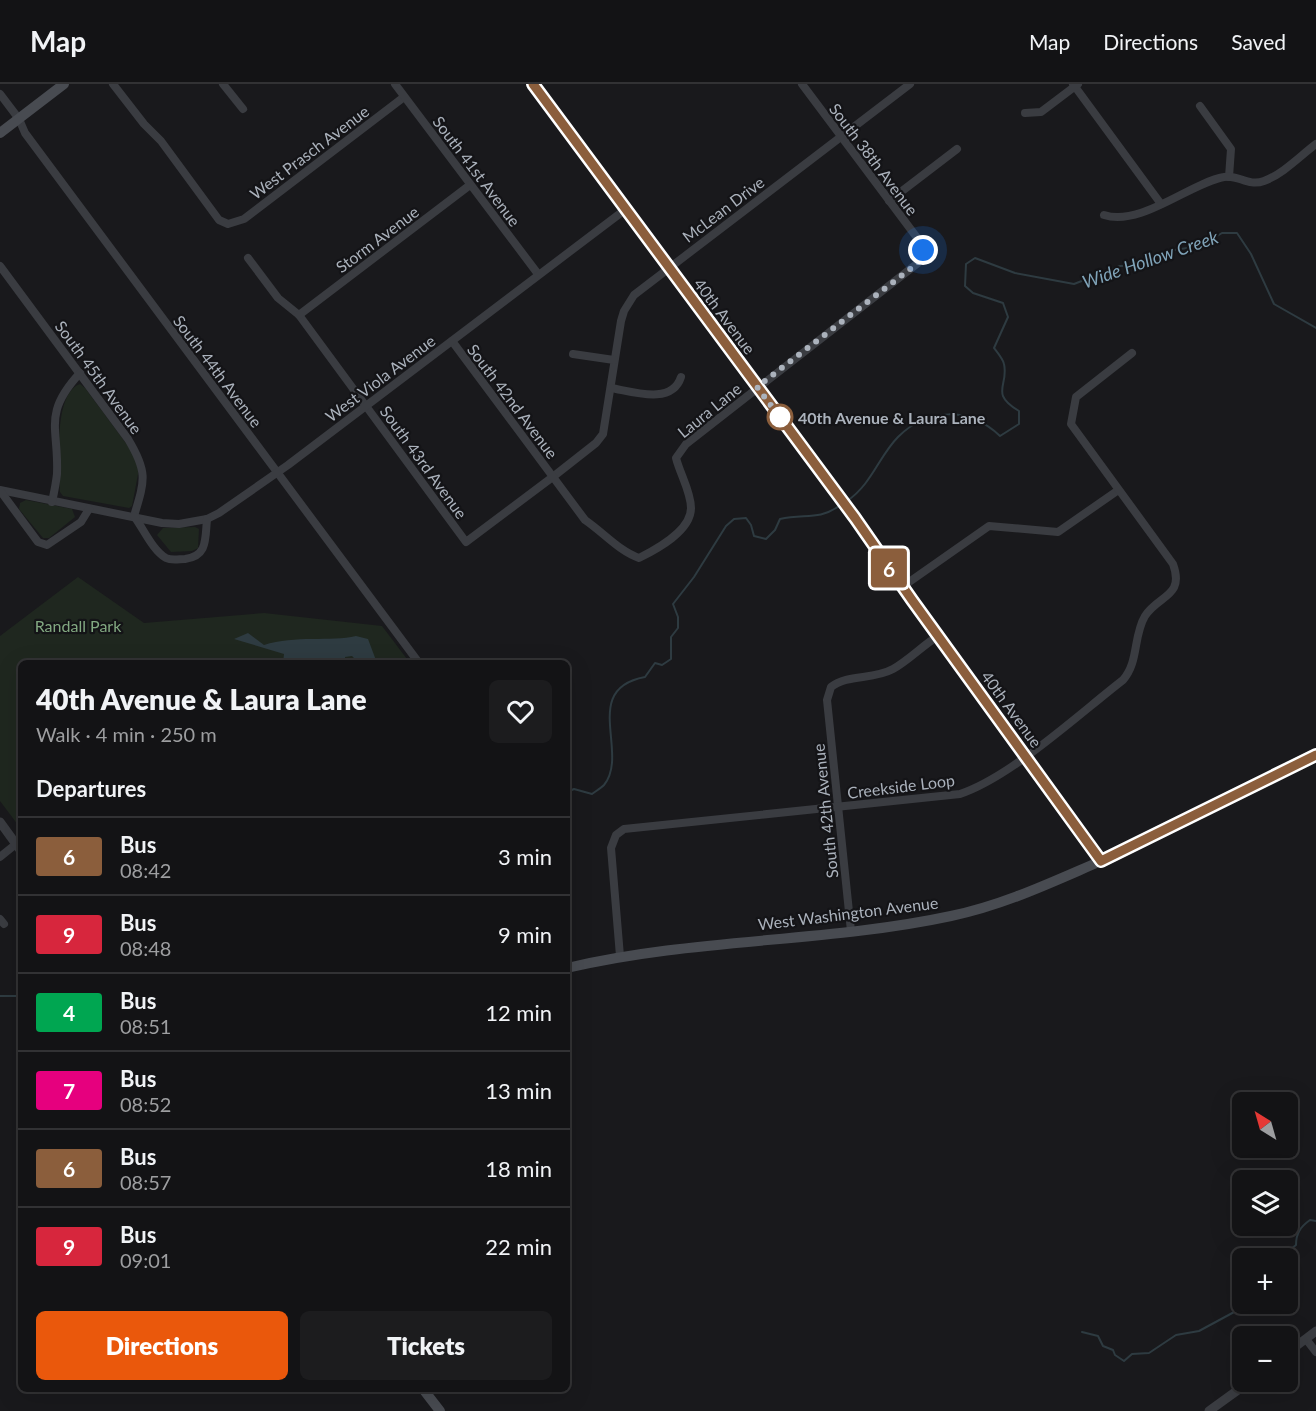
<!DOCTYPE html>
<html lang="en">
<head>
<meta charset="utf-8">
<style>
	body { margin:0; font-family:Lato,sans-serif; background:#1c1c1e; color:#f1f3f6; height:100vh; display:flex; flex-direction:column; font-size:22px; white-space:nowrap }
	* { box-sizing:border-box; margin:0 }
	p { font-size:20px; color:#9d9ea0 }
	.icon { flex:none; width:33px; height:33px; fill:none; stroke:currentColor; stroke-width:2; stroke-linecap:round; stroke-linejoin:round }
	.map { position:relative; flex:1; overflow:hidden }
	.panel { position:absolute; left:18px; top:576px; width:552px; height:732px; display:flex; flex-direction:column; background:#131315; border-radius:9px; box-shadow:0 6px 24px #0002,0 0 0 2px #323234 }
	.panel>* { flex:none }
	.badge { padding:0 12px; border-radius:4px; font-size:21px; line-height:39px }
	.needle { width:39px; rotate:323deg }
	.fabs { position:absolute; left:1232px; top:1008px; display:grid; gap:12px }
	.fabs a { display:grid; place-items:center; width:66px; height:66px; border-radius:9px; background:#131315; box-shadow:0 6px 24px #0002,0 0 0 2px #323234; font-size:30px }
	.you { position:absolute; width:30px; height:30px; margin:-15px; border:4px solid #fff; border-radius:50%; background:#1a73e8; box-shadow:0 0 0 9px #1a73e833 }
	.map>.badge { position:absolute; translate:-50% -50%; box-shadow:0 0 0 3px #fff }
	h2 { padding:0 18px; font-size:22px; line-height:54px }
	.round { display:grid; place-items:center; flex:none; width:63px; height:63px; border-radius:9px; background:#1c1c1e }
	.overview { display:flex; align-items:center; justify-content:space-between; height:102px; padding:0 18px }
	h1 { font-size:28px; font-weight:800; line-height:45px }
	.primary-button { display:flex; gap:12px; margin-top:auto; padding:12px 18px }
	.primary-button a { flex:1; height:69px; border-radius:9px; background:#ea580c; color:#fff; font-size:24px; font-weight:800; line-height:69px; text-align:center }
	.primary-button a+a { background:#1c1c1e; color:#f1f3f6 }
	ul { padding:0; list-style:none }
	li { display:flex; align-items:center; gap:18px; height:78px; padding:0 18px; border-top:2px solid #323234 }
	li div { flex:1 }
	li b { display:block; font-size:22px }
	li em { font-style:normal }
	li .badge { min-width:66px; font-weight:700; text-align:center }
	header { display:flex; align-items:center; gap:36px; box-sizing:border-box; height:84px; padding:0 30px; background:#131315; border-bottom:2px solid #323234 }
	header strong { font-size:28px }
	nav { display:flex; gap:33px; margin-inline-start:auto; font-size:21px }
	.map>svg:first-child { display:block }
	.green { fill:#1f271f }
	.water { fill:#2e3b41 }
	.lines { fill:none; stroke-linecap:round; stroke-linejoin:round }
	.stream { stroke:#2e3b41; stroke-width:2 }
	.minor { stroke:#3a3c41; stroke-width:8 }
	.tertiary { stroke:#3a3c41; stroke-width:9 }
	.secondary { stroke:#484b51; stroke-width:10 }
	.primary { stroke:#565960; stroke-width:12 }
	.line-casing { stroke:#fff; stroke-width:14 }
	.line { stroke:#8b5e3c; stroke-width:9 }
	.walk { stroke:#abb2bc; stroke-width:6; stroke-dasharray:0 10.8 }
	.stop-dot { fill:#fff; stroke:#8b5e3c; stroke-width:3 }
	.labels { text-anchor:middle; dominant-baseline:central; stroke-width:4.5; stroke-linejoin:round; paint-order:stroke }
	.street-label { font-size:16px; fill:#abb2bc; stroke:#141417 }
	.stop-label { font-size:16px; font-weight:bold; fill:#abb2bc; stroke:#141417; text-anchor:start }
	.park-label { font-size:16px; fill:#82a881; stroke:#141417 }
	.water-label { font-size:18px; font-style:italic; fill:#80a4b9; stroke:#141417 }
</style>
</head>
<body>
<header>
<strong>Map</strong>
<nav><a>Map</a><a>Directions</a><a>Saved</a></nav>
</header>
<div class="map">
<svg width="1316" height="1327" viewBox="0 0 1316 1327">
	<rect width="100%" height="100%" fill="#19191c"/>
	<g class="green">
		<path d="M80 300 85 304 131 366 139 385 132 422 129 424 63 412 60 408C60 384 52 310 80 300Z"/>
		<path d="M26 416 72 425 75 433 49 454H43L19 425 20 419Z"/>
		<path d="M195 443 199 445 198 464 192 467 171 468 157 451 163 444Z"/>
		<path d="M78 493 144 539 264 529 382 542 410 579H21V745L0 717V552Z"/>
	</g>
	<path class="water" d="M248 549 264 561C295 551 331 558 356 552L368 555 377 579H359L352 572 345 573V579H283L284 570 234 555Z"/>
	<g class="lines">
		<g class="stream">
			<path d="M847 417C872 400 879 372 898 353 928 323 969 323 1000 352L1019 340V327C989 309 1009 302 1004 280 1003 275 997 268 994 264L1008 233 1003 219 973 209 965 202 966 180 975 174 1015 189 1074 200 1120 182 1142 181 1167 167 1201 162 1222 149H1237L1251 170 1274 220 1316 244"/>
			<path d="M567 708 574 705 592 710C596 707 601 704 604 701 630 669 580 605 645 593L655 579 662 581 671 575V553L678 544V533L673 520 694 493 726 442 734 435 746 434 751 441 754 452 766 455 775 446 780 435C804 429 818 437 839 422"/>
			<path d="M0 912H21"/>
			<path d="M1287 1184 1293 1175 1291 1165 1296 1161C1296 1150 1300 1143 1310 1136L1316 1137"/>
			<path d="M1082 1248 1098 1252 1103 1262 1113 1266 1115 1271 1124 1277 1132 1270 1149 1269 1176 1251 1199 1247 1249 1220"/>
		</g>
		<g class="minor">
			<path d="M113 0 144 40 161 57 219 136 228 140 244 135 404 13"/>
			<path d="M223 0 243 25"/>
			<path d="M395 0 538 190"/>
			<path d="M1073 0 1161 120"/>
			<path d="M0 10 19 35 25 49 419 579"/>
			<path d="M1200 22 1231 65 1229 93"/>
			<path d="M1025 29 1041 28 1078 0"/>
			<path d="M889 117 957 65"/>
			<path d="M1104 131C1141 143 1190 99 1224 93 1238 90 1248 103 1264 97 1283 90 1300 72 1316 60"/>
			<path d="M248 174 278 214 299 231 466 458 554 392 596 359 603 350 621 237 624 227 634 211 910 0"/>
			<path d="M0 182 128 355C148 388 145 396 134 432"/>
			<path d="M299 231 470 101"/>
			<path d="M452 257 585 436C604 449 619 467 639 474 657 465 691 447 691 424 691 408 680 390 676 374L686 360 918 179 923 166 918 155 802 0"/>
			<path d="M573 270 614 276"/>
			<path d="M611 304C634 308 672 321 681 293"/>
			<path d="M0 406 162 439 179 440 207 435 219 429 288 381 626 125"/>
			<path d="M1 408 38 458 47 461 81 438 89 425"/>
			<path d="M52 418C54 409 56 399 57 390 59 344 42 330 80 289"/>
			<path d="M134 432C143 444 153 467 166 474 172 477 179 475 185 475 208 472 205 455 207 435"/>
			<path d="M902 503 989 442 1058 448 1117 407"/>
			<path d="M0 773 16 760"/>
			<path d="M0 835 4 840"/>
			<path d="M851 847 827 616 831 603C848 590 873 596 893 585 909 576 922 562 938 552"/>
			<path d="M620 872 611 764 616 751 624 745 960 710C1011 693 1079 630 1123 596 1139 578 1133 552 1145 532 1158 511 1185 513 1173 480L1071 340 1076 313 1132 269"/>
			<path d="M1306 1255 1316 1268"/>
		</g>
		<g class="tertiary">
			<path d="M0 738 21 767"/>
			<path d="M1287 1269 1316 1247"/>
			<path d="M1209 1327 1249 1298"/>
		</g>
		<g class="secondary">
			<path d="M0 49 64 0"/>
			<path d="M1147 755 1168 744"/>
			<path d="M567 884C693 854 825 859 951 832 1004 821 1052 798 1101 777"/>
			<path d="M423 1305 440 1327"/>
		</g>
		<g class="primary">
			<path d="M533 0 855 434 912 516 1101 777 1147 755"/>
			<path d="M1168 744 1316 671"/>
		</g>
	</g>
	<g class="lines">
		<g class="line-casing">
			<path id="line" d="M533 0 855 434 912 516 1101 777 1316 671"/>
		</g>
		<use href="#line" class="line"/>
		<path class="walk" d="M780 333 785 340 757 303 918 179 923 166"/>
	</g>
	<circle class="stop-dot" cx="780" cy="333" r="12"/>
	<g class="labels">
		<g class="street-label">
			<text transform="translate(309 68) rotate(-37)">West Prasch Avenue</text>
			<text transform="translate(874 75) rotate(53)">South 38th Avenue</text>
			<text transform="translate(477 87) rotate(53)">South 41st Avenue</text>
			<text transform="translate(723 125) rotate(-37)">McLean Drive</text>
			<text transform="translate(377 155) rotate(-37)">Storm Avenue</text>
			<text transform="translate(725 232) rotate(53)">40th Avenue</text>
			<text transform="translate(218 287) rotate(53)">South 44th Avenue</text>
			<text transform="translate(99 293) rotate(54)">South 45th Avenue</text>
			<text transform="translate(380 294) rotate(-37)">West Viola Avenue</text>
			<text transform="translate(513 317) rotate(53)">South 42nd Avenue</text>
			<text transform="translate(709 326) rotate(-39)">Laura Lane</text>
			<text transform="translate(424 378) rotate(54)">South 43rd Avenue</text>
			<text transform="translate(1012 625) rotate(54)">40th Avenue</text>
			<text transform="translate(901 702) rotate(-7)">Creekside Loop</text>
			<text transform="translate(825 727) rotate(-96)">South 42th Avenue</text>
			<text transform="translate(848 829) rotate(-7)">West Washington Avenue</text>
		</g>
		<g class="stop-label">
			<text x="798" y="333">40th Avenue &amp; Laura Lane</text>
		</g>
		<g class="park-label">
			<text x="78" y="541">Randall Park</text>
		</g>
		<g class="water-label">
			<text transform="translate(1150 175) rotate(-19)">Wide Hollow Creek</text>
		</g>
	</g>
</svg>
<div class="fabs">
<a><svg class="needle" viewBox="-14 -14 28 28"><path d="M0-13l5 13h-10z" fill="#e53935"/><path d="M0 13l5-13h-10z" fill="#9d9ea0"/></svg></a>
<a><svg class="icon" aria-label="layers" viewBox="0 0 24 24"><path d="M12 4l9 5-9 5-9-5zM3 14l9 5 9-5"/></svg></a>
<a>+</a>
<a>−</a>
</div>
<div class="you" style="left:923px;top:166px"></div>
<b class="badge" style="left:889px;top:484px;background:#8b5e3c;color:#fff">6</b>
<section class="panel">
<div class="overview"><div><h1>40th Avenue &amp; Laura Lane</h1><p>Walk · 4 min · 250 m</p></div><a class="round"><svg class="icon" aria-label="heart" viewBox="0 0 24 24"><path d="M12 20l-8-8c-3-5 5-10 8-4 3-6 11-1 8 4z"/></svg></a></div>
<h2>Departures</h2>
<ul>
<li><span class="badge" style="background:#8b5e3c;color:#fff">6</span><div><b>Bus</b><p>08:42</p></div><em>3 min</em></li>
<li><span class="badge" style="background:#d7263d;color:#fff">9</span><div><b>Bus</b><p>08:48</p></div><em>9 min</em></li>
<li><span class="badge" style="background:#00a651;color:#fff">4</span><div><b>Bus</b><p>08:51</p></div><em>12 min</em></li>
<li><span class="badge" style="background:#e6007e;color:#fff">7</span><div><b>Bus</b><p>08:52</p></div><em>13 min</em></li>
<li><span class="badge" style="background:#8b5e3c;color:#fff">6</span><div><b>Bus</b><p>08:57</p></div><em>18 min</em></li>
<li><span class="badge" style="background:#d7263d;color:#fff">9</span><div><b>Bus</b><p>09:01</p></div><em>22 min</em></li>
</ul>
<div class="primary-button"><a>Directions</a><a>Tickets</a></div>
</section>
</div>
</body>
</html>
